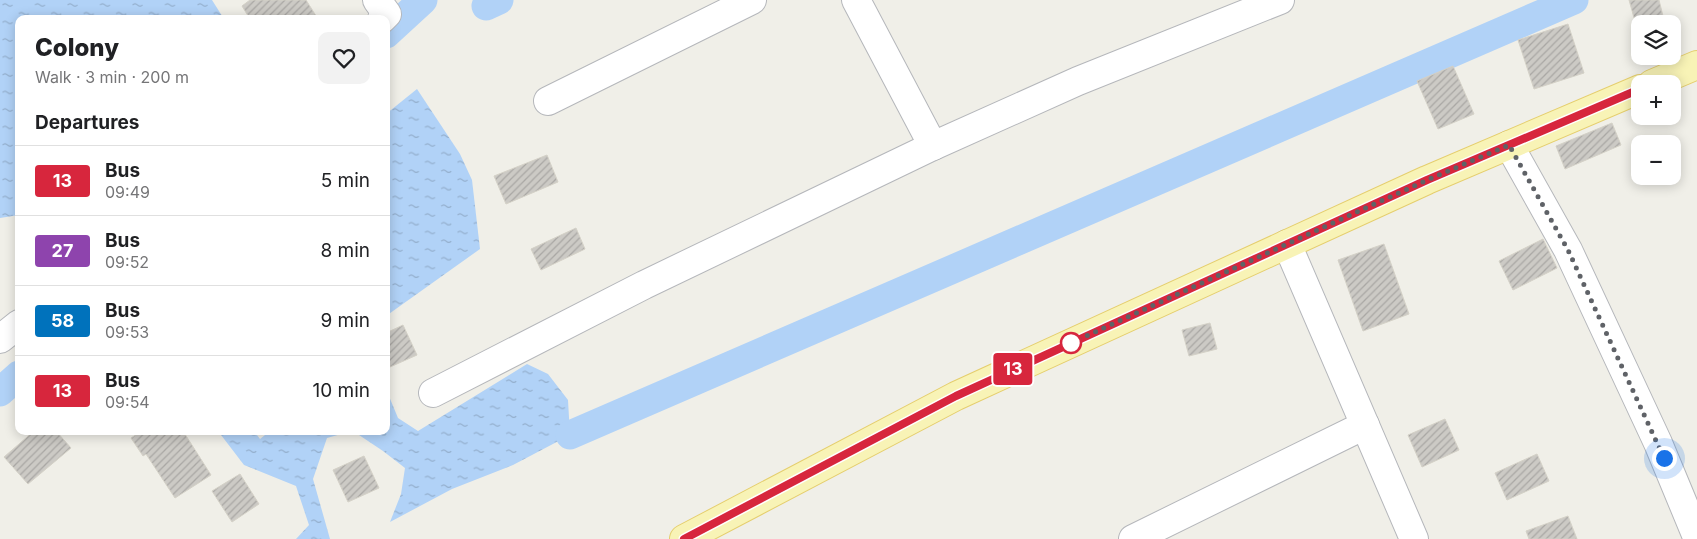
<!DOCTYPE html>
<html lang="en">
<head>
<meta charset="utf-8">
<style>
	body { margin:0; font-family:Inter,sans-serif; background:#f2f2f2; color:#202124; height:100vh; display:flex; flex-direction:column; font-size:19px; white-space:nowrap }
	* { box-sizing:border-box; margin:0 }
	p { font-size:16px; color:#757577 }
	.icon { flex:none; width:28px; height:28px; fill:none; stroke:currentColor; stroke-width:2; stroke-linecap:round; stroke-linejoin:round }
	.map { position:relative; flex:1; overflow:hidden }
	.panel { position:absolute; left:15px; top:15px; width:375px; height:420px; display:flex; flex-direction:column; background:#fff; border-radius:10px; box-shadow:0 2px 12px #0003 }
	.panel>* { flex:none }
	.badge { padding:0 10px; border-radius:4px; font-size:18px; line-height:32px }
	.controls { position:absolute; left:1631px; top:15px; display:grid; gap:10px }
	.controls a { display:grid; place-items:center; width:50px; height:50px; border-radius:10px; background:#fff; box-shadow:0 2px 12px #0003; font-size:25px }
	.you { position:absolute; width:25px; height:25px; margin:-12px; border:4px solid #fff; border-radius:50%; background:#1a73e8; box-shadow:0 0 0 8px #1a73e833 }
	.map>.badge { position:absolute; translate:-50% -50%; box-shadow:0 0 0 2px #fff }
	h2 { padding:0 20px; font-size:19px; line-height:45px }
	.round { display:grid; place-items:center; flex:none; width:52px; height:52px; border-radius:10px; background:#f2f2f2 }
	.overview { display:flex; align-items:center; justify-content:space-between; height:85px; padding:0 20px }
	h1 { font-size:24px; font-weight:800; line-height:38px }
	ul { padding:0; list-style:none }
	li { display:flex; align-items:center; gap:15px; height:70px; padding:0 20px; border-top:1px solid #e0e0e0 }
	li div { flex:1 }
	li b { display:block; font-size:19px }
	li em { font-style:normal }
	li .badge { min-width:55px; font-weight:700; text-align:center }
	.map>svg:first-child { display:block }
	.water { fill:url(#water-ripples) }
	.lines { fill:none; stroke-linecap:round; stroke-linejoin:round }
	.canal { stroke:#b1d2f7; stroke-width:29 }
	.building { fill:url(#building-hatch); stroke:#d4d1c7 }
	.minor-casing { stroke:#b5b7bb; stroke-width:30 }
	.major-casing { stroke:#e5ce6d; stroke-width:30 }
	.minor { stroke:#fff; stroke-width:28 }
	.major { stroke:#f8f3b6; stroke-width:28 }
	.line-casing { stroke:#fff; stroke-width:11 }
	.line { stroke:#d7263d; stroke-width:8 }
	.walk { stroke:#5f6267; stroke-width:5; stroke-dasharray:0 9 }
	.stop-dot { fill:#fff; stroke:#d7263d; stroke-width:2.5 }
</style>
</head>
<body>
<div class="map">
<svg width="1697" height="539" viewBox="0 0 1697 539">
	<defs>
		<pattern id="water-ripples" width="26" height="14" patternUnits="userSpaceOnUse" patternTransform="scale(1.25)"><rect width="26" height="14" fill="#b1d2f7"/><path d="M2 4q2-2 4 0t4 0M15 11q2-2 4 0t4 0" fill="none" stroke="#93aecc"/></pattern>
		<pattern id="building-hatch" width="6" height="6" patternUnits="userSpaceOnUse" patternTransform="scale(1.25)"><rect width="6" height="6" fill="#cccac5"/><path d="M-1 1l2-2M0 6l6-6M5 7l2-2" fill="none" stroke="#a9a7a4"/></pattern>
	</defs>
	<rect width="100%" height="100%" fill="#f0efe8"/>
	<g class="water">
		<path d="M0 0H212L224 19H19V215L0 218Z"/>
		<path d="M417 89 460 154 472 180 480 249 386 316V114Z"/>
		<path d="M527 364 548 374 568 400 570 435 513 465 452 489 390 522 401 494 405 468 383 451 353 431H386V389L398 418 418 431Z"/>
		<path d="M218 431H254L260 439 270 431H352L327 438 313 479 330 539H296L309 525 296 486 244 465Z"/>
	</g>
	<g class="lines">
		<g class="canal">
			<path d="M486 6 499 0"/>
			<path d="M386 34 423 0"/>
			<path d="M0 392 19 375"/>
			<path d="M570 435 1574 0"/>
		</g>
	</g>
	<g class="building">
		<path d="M250 0H306L318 19H250L242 6Z"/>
		<path d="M1629 0H1659L1665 24H1640V39Z"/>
		<path d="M1568 24 1584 73 1534 89 1518 40Z"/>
		<path d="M1453 66 1474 114 1438 129 1417 81Z"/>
		<path d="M1612 123 1621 145 1565 169 1556 146Z"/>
		<path d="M547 155 558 182 506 204 494 176Z"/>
		<path d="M576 228 585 249 541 270 531 249Z"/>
		<path d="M1543 239 1557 268 1513 290 1499 261Z"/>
		<path d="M1384 244 1409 314 1363 331 1338 260Z"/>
		<path d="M1210 323 1217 349 1189 356 1182 330Z"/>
		<path d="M403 325 417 355 390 367 386 360V333Z"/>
		<path d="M1445 419 1459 450 1422 467 1408 435Z"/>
		<path d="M34 431H56L71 448 28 484 4 457Z"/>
		<path d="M142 431H183L211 475 175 498 146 454 143 456 131 438Z"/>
		<path d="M1537 454 1549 481 1507 500 1495 473Z"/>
		<path d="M364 456 379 488 348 502 333 470Z"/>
		<path d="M240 474 259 504 232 522 212 491Z"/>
		<path d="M1568 516 1577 539H1529L1526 531Z"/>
	</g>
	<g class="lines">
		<g class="minor-casing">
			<g id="minor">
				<path d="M377 0 387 14 382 19"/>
				<path d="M856 0 933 146"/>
				<path d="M548 101 752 0"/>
				<path d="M1509 145 1568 250 1658 443 1697 537"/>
				<path d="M1287 244 1414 539"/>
				<path d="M0 339 19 324"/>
				<path d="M433 393 644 285 933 146 1078 81 1280 0"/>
				<path d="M1133 539 1365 425"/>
			</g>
		</g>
		<g class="major-casing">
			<g id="major">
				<path d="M1652 84 1697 65"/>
				<path d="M684 539 956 396 1427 180 1640 89"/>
			</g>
		</g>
		<use href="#minor" class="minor"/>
		<use href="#major" class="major"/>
	</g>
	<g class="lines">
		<g class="line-casing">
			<path id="line" d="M684 539 956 396 1427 180 1640 89"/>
		</g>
		<use href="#line" class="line"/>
		<path class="walk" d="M1071 343 1427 180 1509 145 1568 250 1664 458"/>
	</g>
	<circle class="stop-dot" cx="1071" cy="343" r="10"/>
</svg>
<div class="controls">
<a><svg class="icon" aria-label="layers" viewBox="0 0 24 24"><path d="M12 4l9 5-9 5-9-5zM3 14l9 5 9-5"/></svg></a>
<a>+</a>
<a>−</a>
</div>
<div class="you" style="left:1664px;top:458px"></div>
<b class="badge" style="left:1013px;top:369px;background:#d7263d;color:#fff">13</b>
<section class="panel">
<div class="overview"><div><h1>Colony</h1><p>Walk · 3 min · 200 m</p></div><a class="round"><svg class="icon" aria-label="heart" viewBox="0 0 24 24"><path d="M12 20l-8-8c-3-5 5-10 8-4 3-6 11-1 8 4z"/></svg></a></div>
<h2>Departures</h2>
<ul>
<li><span class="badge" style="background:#d7263d;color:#fff">13</span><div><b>Bus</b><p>09:49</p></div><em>5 min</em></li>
<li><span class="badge" style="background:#8e44ad;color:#fff">27</span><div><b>Bus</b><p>09:52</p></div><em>8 min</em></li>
<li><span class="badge" style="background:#0072bc;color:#fff">58</span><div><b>Bus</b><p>09:53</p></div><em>9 min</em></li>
<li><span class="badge" style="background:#d7263d;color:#fff">13</span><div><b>Bus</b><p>09:54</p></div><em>10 min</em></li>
</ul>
</section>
</div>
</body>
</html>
